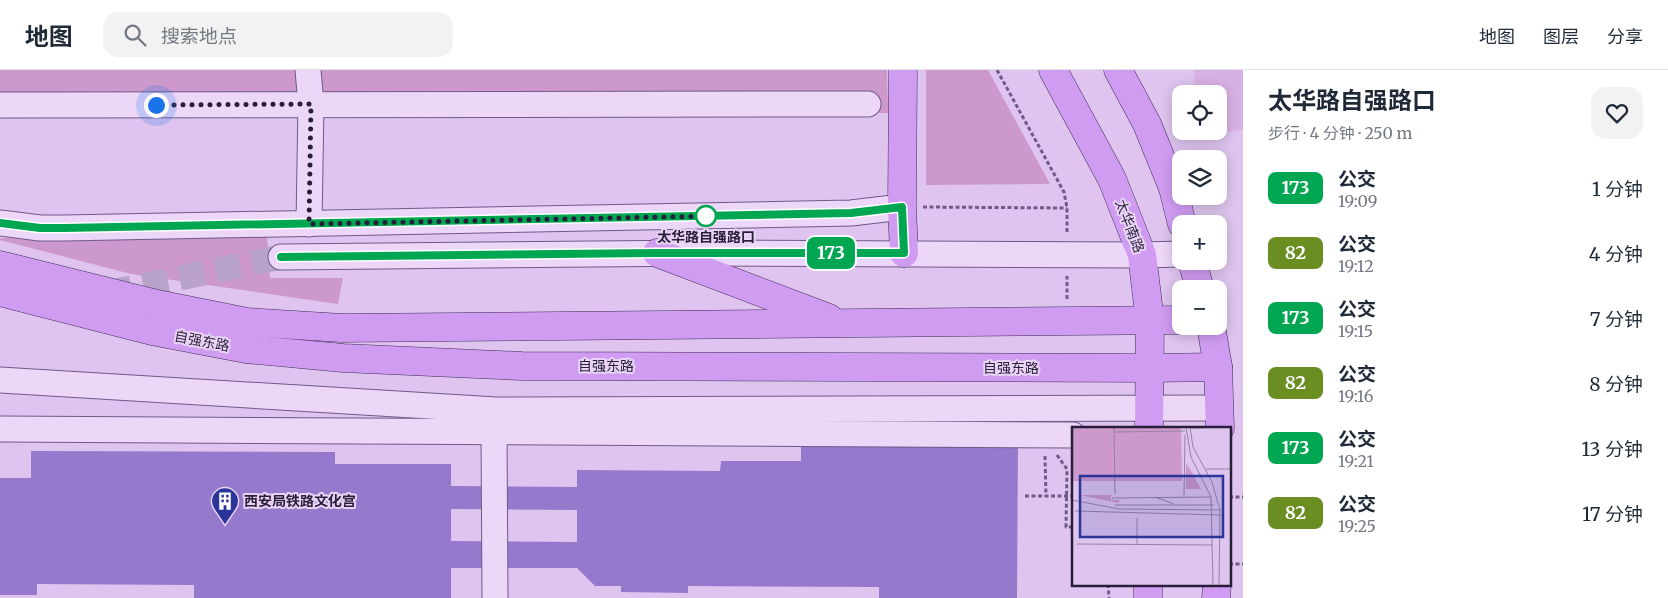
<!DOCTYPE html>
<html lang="zh">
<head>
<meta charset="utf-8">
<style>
	body { margin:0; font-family:Merriweather,"Noto Sans SC",serif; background:#f2f2f3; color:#1f2937; height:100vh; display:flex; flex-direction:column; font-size:19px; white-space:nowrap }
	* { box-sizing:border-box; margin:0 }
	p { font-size:16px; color:#747a83 }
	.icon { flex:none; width:28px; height:28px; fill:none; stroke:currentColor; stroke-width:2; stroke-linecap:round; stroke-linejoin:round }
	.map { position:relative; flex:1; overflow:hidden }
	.drawer { display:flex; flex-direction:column; background:#fff; width:425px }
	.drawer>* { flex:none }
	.badge { padding:0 10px; border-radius:8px; font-size:18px; line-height:32px }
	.controls { position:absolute; left:1172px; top:15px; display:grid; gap:10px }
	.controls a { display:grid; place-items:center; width:55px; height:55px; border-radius:10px; background:#fff; box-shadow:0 2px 12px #0003; font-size:25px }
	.you { position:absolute; width:25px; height:25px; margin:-12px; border:4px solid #fff; border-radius:50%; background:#1a73e8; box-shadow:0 0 0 8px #1a73e833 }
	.map>.badge { position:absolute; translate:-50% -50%; box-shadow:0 0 0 2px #fff }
	.round { display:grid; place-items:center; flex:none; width:52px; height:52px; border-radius:15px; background:#f2f2f3 }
	.headline { display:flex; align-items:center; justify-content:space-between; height:85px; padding:0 25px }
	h1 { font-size:24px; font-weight:700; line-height:38px }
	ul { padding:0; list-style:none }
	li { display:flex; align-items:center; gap:15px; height:65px; padding:0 25px }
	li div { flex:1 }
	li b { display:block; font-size:19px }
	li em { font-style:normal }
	li .badge { min-width:55px; font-weight:700; text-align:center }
	header { display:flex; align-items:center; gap:30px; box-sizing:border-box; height:70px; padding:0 25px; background:#fff; border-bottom:1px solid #e0e1e3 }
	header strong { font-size:24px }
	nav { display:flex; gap:28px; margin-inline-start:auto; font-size:18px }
	.search { width:350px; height:45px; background:#f2f2f3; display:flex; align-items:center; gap:12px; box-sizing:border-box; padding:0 18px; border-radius:15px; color:#747a83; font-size:19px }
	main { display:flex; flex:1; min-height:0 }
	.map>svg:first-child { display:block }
	.farmland { fill:#d8b1e4 }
	.green { fill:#cd98cb }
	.building { fill:#9579cd; fill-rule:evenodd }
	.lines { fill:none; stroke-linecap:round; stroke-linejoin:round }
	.minor-tunnel { stroke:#baa3ca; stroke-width:25; stroke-dasharray:25 12; stroke-linecap:butt }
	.minor-casing { stroke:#6f5a89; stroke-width:27 }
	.major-casing { stroke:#3e2e57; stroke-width:29 }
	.path { stroke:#6f5a89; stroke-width:3; stroke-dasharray:4 2.5; stroke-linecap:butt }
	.minor { stroke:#ecd7f9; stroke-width:25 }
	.major { stroke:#d09cf2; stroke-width:28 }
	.path-bridge { stroke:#6f5a89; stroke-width:3; stroke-dasharray:4 2.5; stroke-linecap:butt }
	.line-casing { stroke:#fff; stroke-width:11 }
	.line { stroke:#00a651; stroke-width:8 }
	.walk { stroke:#291e39; stroke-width:5; stroke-dasharray:0 9 }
	.stop-dot { fill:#fff; stroke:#00a651; stroke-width:2.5 }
	.labels { text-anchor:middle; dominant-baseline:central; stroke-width:4; stroke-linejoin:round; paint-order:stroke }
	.street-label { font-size:14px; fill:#291e39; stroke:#e9d4f6 }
	.stop-label { font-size:14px; font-weight:bold; fill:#291e39; stroke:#e9d4f6 }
	.poi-label { font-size:14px; font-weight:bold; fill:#291e39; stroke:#e9d4f6; text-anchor:start }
	.inset-road { fill:none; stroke:#9682a6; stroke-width:1 }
	.view { fill:#2a3499; fill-opacity:0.15; stroke:#2a3499; stroke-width:2.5 }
	.inset-edge { fill:none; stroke:#291e39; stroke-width:2.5 }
</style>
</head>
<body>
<header>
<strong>地图</strong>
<div class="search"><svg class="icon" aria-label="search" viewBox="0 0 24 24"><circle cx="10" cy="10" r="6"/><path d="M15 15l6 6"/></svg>搜索地点</div>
<nav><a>地图</a><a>图层</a><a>分享</a></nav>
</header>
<main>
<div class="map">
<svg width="1243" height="528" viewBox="0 0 1243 528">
	<rect width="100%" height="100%" fill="#dec4ee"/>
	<path class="farmland" d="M1194 0H1243V60L1198 64V61H1219V24H1195Z"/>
	<g class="green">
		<path d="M0 0H887L888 43 0 41Z"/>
		<path d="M926 0H988L1050 114 926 115Z"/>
		<path d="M267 165 270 208H343L338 234 131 204 0 170V168Z"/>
	</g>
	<path class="building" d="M801 371 1018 373 1017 528H879V517L688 516V523L621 522V516H595L577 498H451V528H194V515L37 514V525H0V408H31V381L335 382V394H451V416L577 417V400L720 401 721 391H801ZM451 439 577 440V472L451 471Z"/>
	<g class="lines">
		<path class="minor-tunnel" d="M107 223 281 187"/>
		<g class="minor-casing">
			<g id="minor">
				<path d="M308 0 311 34 309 154"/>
				<path d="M0 35 868 34"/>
				<path d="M0 153 40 158H64L851 143 902 137"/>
				<path d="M281 187 707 183 1142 185 1181 184"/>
				<path d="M0 310 496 340 1220 338"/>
				<path d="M0 359 1073 365"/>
				<path d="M494 361 495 528"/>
			</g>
		</g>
		<g class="major-casing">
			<g id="major">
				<path d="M903 0 902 137 904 183"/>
				<path d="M1053 0 1112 109 1142 185 1150 251 1149 358"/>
				<path d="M1118 0 1147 54 1173 118 1182 154"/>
				<path d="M657 183 829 248"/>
				<path d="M1192 191 1200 219"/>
				<path d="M0 195 157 234 247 252 342 258 1181 250"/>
				<path d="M0 222 152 261 246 279 343 288 522 296 1150 298 1218 297"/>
				<path d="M1211 256 1218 297 1220 358"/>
				<path d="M1148 528V514"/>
				<path d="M1216 528 1217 514"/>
			</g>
		</g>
		<g class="path">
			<path d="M997 0 1064 122 1067 138V164"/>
			<path d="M923 137 1067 138"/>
			<path d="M1067 229V206"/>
			<path d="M1057 385 1067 399 1066 457H1073"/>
			<path d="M1045 386 1046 426"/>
			<path d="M1229 427H1243"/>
			<path d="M1229 494H1243"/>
			<path d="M1108 514 1109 528"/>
		</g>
		<use href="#minor" class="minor"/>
		<use href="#major" class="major"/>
		<path class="path-bridge" d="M1025 426H1073"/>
	</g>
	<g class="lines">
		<g class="line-casing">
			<path id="line" d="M0 153 40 158H64L851 143 902 137 904 183H656L281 187"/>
		</g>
		<use href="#line" class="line"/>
		<path class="walk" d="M156 35 311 34 309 154 715 146H706"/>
	</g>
	<defs>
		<g id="building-pin" transform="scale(1.4375)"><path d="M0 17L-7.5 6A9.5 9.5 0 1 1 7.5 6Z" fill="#2a3499" stroke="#e9d4f6"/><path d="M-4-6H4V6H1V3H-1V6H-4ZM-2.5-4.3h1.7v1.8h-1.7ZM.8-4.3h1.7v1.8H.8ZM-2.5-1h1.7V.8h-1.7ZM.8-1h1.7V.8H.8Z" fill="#fff"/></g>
	</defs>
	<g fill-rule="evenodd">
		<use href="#building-pin" x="225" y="431"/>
	</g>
	<circle class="stop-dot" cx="706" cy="146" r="10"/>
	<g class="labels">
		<g class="street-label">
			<text transform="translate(1130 156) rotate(69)">太华南路</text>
			<text transform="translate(202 271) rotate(11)">自强东路</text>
			<text x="606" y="296">自强东路</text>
			<text x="1011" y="298">自强东路</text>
		</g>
		<g class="stop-label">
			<text x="706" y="167">太华路自强路口</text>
		</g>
		<g class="poi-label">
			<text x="244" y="431">西安局铁路文化宫</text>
		</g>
	</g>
	<g transform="translate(1072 357)">
		<rect width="159" height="159" fill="#dec4ee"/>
		<path d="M0 0H109L110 54H0ZM114 37 117 40 129 62H114ZM7 68H39V73H47V76Z" fill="#cd98cb"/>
		<path class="inset-road" d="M42 0 43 67M114 0 119 30 139 70 141 158M118 0 121 20 140 55 148 83 147 158M118 1 159 0M42 5 113 4M134 42H159M83 70 102 77M112 70 113 8M40 71 139 70M0 73 47 82 148 83M43 78H142M3 84 148 88M65 91V117M5 117 140 118"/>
		<path class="view" d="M8 49H151V110H8Z"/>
		<rect width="159" height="159" class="inset-edge"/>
	</g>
</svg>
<div class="controls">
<a><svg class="icon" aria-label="locate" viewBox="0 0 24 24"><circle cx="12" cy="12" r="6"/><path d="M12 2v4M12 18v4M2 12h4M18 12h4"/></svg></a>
<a><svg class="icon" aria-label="layers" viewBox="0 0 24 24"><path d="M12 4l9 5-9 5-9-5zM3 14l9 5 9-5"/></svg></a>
<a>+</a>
<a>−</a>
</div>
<div class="you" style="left:156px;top:35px"></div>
<b class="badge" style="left:831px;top:183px;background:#00a651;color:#fff">173</b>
</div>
<section class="drawer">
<div class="headline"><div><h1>太华路自强路口</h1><p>步行 · 4 分钟 · 250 m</p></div><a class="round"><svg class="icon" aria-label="heart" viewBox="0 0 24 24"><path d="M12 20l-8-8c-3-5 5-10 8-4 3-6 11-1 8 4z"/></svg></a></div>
<ul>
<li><span class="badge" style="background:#00a651;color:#fff">173</span><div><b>公交</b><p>19:09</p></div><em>1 分钟</em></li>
<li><span class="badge" style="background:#6b8e23;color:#fff">82</span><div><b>公交</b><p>19:12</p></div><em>4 分钟</em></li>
<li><span class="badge" style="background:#00a651;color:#fff">173</span><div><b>公交</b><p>19:15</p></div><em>7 分钟</em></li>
<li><span class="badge" style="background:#6b8e23;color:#fff">82</span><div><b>公交</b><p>19:16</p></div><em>8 分钟</em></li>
<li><span class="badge" style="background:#00a651;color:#fff">173</span><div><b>公交</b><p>19:21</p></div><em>13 分钟</em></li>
<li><span class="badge" style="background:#6b8e23;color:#fff">82</span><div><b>公交</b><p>19:25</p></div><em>17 分钟</em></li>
</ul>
</section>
</main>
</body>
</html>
